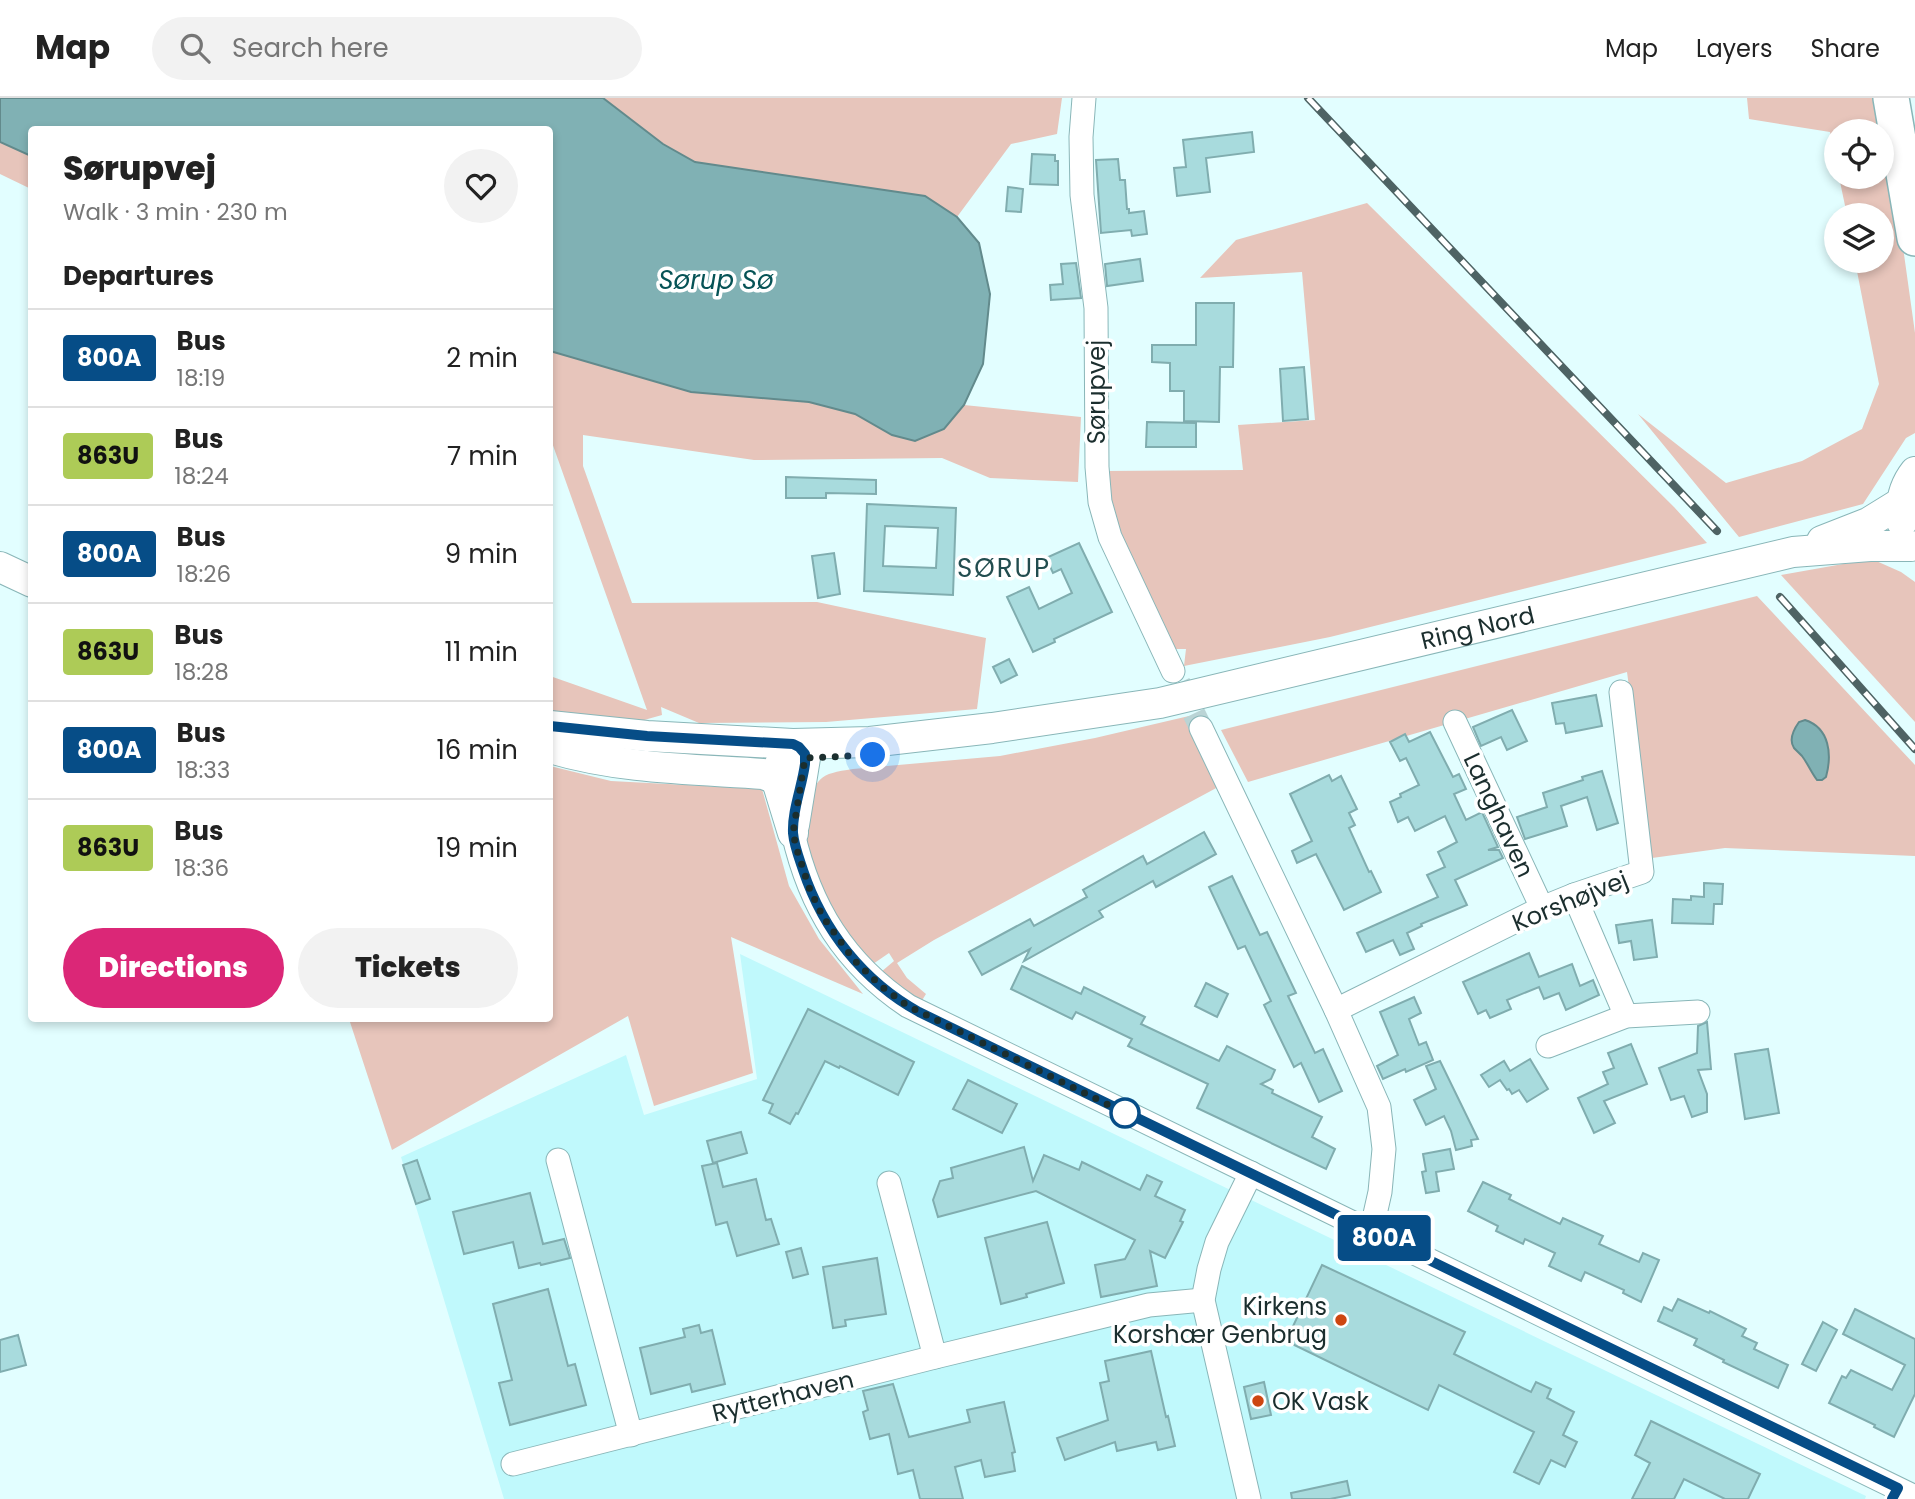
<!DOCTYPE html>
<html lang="en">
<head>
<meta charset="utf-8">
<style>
	body { margin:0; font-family:Poppins,sans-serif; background:#f2f2f2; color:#222; height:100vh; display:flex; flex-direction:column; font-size:26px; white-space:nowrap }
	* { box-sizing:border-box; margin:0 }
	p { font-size:23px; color:#767676 }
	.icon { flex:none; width:38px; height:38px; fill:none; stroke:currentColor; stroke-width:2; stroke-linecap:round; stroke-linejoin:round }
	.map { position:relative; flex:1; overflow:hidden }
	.drawer { position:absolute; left:28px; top:28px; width:525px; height:896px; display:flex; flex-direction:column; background:#fff; border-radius:7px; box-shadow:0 4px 10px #0003 }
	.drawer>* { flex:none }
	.badge { padding:0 14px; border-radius:5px; font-size:24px; line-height:46px }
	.buttons { position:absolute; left:1824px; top:21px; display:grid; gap:14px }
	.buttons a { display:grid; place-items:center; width:70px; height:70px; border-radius:50%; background:#fff; box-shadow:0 4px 10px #0003; font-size:35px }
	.you { position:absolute; width:35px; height:35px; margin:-18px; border:5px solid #fff; border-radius:50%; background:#1a73e8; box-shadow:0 0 0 10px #1a73e833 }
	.map>.badge { position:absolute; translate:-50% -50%; box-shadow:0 0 0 4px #fff }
	h2 { padding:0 35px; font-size:26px; line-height:63px }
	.round { display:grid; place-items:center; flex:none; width:74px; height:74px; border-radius:37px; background:#f2f2f2 }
	.headline { display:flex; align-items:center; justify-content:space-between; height:119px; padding:0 35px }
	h1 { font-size:33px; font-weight:800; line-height:52px }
	.primary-button { display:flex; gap:14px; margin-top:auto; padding:14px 35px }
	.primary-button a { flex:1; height:80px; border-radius:42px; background:#db2777; color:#fff; font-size:28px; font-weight:800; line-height:80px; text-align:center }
	.primary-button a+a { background:#f2f2f2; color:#222 }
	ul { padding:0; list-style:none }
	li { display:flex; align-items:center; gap:21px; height:98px; padding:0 35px; border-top:2px solid #e0e0e0 }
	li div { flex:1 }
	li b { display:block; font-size:26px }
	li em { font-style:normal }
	li .badge { min-width:77px; font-weight:700; text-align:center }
	header { display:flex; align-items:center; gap:42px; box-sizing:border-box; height:98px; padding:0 35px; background:#fff; border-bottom:2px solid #e0e0e0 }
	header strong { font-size:33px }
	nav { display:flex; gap:38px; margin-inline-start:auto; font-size:24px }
	.search { width:490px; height:63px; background:#f2f2f2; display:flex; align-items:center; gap:18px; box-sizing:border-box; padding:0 24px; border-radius:38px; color:#767676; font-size:26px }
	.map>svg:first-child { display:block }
	.built { fill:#c0f9fc }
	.green { fill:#e7c5bb; fill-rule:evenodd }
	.water { fill:#80b1b4; stroke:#628a8c; stroke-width:2 }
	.building { fill:#a8dbdd; stroke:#80adaf; stroke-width:2; fill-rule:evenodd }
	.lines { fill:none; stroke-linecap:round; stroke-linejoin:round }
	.minor-tunnel { stroke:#bad4d5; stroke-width:23; stroke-dasharray:23 11; stroke-linecap:butt }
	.minor-casing { stroke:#89b6b8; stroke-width:25 }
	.major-casing { stroke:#89b6b8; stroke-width:32 }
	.highway-casing { stroke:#89b6b8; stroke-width:38 }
	.minor { stroke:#fff; stroke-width:23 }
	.major { stroke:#fff; stroke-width:30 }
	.highway { stroke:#fff; stroke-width:35 }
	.rail-casing { stroke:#4e6364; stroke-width:8 }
	.rail { stroke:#fff; stroke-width:5; stroke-dasharray:16; stroke-linecap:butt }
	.line-casing { stroke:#fff; stroke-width:16 }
	.line { stroke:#064d87; stroke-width:10 }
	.walk { stroke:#1b2e2e; stroke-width:7; stroke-dasharray:0 12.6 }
	.stop-dot { fill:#fff; stroke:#064d87; stroke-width:3.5 }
	.poi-dot { fill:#cd4611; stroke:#fff; stroke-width:2.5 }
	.labels { text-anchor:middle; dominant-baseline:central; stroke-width:7; stroke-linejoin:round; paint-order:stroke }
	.street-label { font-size:24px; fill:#1b2e2e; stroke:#fff }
	.poi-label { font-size:24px; fill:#1b2e2e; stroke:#fff; text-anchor:end }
	.water-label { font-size:26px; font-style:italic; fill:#065356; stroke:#fff }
	.neighbourhood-label { font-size:26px; letter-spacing:2px; fill:#224d4f; stroke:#fff }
</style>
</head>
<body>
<header>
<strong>Map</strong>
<div class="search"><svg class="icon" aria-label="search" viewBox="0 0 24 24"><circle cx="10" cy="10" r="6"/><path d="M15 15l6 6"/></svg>Search here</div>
<nav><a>Map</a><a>Layers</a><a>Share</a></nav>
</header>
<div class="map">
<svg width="1915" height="1401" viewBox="0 0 1915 1401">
	<rect width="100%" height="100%" fill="#e2feff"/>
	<path class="built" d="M740 856 1866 1398 1865 1401H504L401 1059 626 957 644 1017 757 981Z"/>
	<g class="green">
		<path d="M603 0H1062L1057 36 1011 46 957 119 925 98 695 64 663 46Z"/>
		<path d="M1747 0H1874L1880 33H1836V61L1830 34 1749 21Z"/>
		<path d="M1881 38 1902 142 1915 235V335L1906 340 1863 406 1739 439 1638 316 1726 385 1802 363 1862 331 1879 286 1855 163H1881V117H1847L1839 79H1881Z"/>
		<path d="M0 44 31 58V91L0 76Z"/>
		<path d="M1367 105 1674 409 1707 445 1330 539 1184 568 1186 551H1173L1112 424 1106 373 1243 372 1238 327 1315 322 1302 174 1200 180 1236 142Z"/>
		<path d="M550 253 691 294 809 304 855 316 892 337 944 331 964 307 1081 319 1078 384 990 380 942 360 754 362 583 337V368L632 505 817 504 986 540 977 611 826 624 699 625 661 609 662 617 637 624 550 615V578L647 612 550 339Z"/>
		<path d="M1874 462 1901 474 1915 484V624L1781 477 1843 466Z"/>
		<path d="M1757 498 1915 667V758L1725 750 1652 760 1627 574 1248 684 1221 632ZM1822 632C1828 651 1831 660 1826 679L1817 682 1803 658 1794 650Z"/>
		<path d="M1189 618 1220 688 934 842 897 865 907 880 926 896 921 904 881 874 894 863 889 855 873 866C843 832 809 781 806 734 806 727 808 720 809 713 815 679 819 676 853 671L1000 658 1095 640Z"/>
		<path d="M550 668 611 683 762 691 789 788 819 841 863 896 731 839 753 975 654 1008 628 918 392 1052 349 921 550 920Z"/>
	</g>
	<g class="water">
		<path d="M0 0H603L663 46 695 64 925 98 957 119 979 145 990 196 983 266 964 307 944 331 915 343 892 337 855 316 809 304 691 294 550 253V32H32L31 58 0 44Z"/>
		<path d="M1805 622C1830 630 1832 657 1826 679L1822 682H1817C1811 674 1808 666 1802 658 1801 657 1795 651 1794 650 1788 641 1794 631 1799 624Z"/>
	</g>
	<g class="building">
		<path d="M1252 34 1254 54 1206 60 1210 94 1177 98 1174 70 1186 69 1183 42Z"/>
		<path d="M1032 56 1055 57V63H1058V87L1030 86Z"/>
		<path d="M1118 61 1120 82H1125L1127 111H1129V115L1144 113 1147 136 1132 138 1131 132 1101 135 1096 62Z"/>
		<path d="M1008 89 1023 91 1021 114 1006 113Z"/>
		<path d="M1140 161 1143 183 1107 188 1105 166Z"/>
		<path d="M1076 165 1081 200 1051 202 1050 187 1063 186 1061 166Z"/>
		<path d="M1196 205H1234L1233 269H1220L1219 324 1184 323V293H1170V265L1152 264V247H1196Z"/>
		<path d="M1304 269 1308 321 1283 323 1280 271Z"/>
		<path d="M1147 324 1196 325V349H1146Z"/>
		<path d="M786 379 876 382V396L826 395V400H786Z"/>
		<path d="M867 406 956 410 953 497 864 493ZM885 428 938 430 936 470 883 468Z"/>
		<path d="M1079 445 1112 514 1054 541 1055 544 1033 554 1007 499 1029 489 1039 511 1072 495 1061 471 1053 475 1046 460Z"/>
		<path d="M834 455 840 496 818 500 812 458Z"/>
		<path d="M1009 561 1017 577 1001 585 993 569Z"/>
		<path d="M1596 597 1602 628 1566 635 1564 625 1556 626 1552 605Z"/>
		<path d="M1512 612 1527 643 1507 652 1501 639 1481 648 1473 629Z"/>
		<path d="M1430 634 1453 679 1459 676 1466 691 1454 696 1466 722 1482 714 1498 749 1488 752H1499L1503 760 1455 782 1467 807 1421 826 1422 828 1407 835 1414 851 1400 857 1393 842 1366 854 1357 835 1438 799 1427 777 1445 769 1438 754 1457 744 1445 718 1415 733 1408 719 1398 724 1390 704 1401 699 1400 696 1419 687 1406 660 1400 663 1390 644 1405 636 1409 644Z"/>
		<path d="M1602 673 1618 725 1597 732 1587 699 1561 708 1567 728 1525 741 1517 719 1547 709 1543 695 1583 682 1582 679Z"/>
		<path d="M1329 677 1332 683 1341 678 1357 711 1349 715 1355 727 1349 730 1369 774 1371 773 1381 794 1344 812 1316 756 1297 765 1292 753 1312 743 1290 696Z"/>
		<path d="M1204 734 1216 756 1156 789 1153 783 1099 813 1103 819 1024 863 1030 851 982 877 969 854 1030 821 1034 828 1087 799 1083 792 1143 758 1147 766Z"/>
		<path d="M1232 778 1260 837 1267 834 1296 895 1288 898 1315 955 1323 951 1342 993 1319 1004 1301 965 1294 969 1264 907 1271 903 1245 848 1238 851 1209 789Z"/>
		<path d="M1704 785 1723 786 1722 806H1714L1713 826 1672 825 1673 801 1691 802V798L1704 799Z"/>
		<path d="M1652 822 1657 859 1634 862 1631 843 1619 845 1616 827Z"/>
		<path d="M1529 855 1539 879 1572 866 1580 888 1593 882 1599 897 1566 912 1559 895 1544 901 1539 889 1507 902 1511 911 1490 920 1486 912 1478 916 1463 884Z"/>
		<path d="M1022 868 1081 896 1084 889 1145 919 1141 926 1219 963 1227 948 1275 972 1271 981 1261 986 1273 992 1272 995 1322 1019 1312 1039 1335 1051 1326 1071 1197 1010 1208 986 1128 948 1132 941 1076 914 1072 921 1011 891Z"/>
		<path d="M1206 885 1228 896 1217 919 1195 908Z"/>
		<path d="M1414 899 1421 915 1409 921 1419 947 1426 944 1433 962 1406 974 1405 971 1383 981 1377 968 1398 957 1380 914Z"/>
		<path d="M808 911 914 964 898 997 840 968 839 970 825 963 798 1016 796 1015 790 1026 769 1015 773 1006 763 1002Z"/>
		<path d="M1707 924 1711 971 1698 972 1707 996V1014L1692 1019 1684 998 1671 1002 1659 970 1697 955 1698 928Z"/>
		<path d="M1631 946 1647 986 1604 1003 1615 1025 1594 1035 1578 1000 1608 986 1603 974 1614 970 1608 955Z"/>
		<path d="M1768 951 1779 1015 1745 1021 1735 956Z"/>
		<path d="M1530 961 1548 991 1527 1004 1519 992 1512 996 1509 991 1507 992 1500 982 1489 989 1481 977 1504 963 1510 973Z"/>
		<path d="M1440 963 1478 1041 1471 1042 1472 1048 1456 1052 1451 1033 1444 1018 1426 1027 1414 1002 1436 991 1426 968Z"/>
		<path d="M968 982 1017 1006 1002 1035 953 1011Z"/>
		<path d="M741 1034 747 1055 713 1065 707 1043Z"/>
		<path d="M1024 1049 1033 1083 1044 1057 1079 1072 1082 1064 1140 1092 1147 1077 1162 1084 1155 1098 1185 1112 1180 1123 1183 1124 1165 1160 1150 1153 1157 1188 1101 1199 1095 1167 1125 1161 1135 1142 1036 1093 938 1119 933 1102 940 1083 953 1080 951 1070Z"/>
		<path d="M1450 1051 1454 1071 1436 1074 1439 1093 1426 1095 1422 1074 1426 1073 1423 1056Z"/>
		<path d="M417 1062 430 1101 416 1106 403 1067Z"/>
		<path d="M717 1065 723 1089 756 1081 766 1122 771 1121 779 1146 737 1158 727 1124 716 1127 702 1068Z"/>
		<path d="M1483 1084 1511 1097 1509 1101 1560 1126 1563 1120 1603 1138 1599 1146 1639 1164 1643 1155 1659 1162 1641 1204 1623 1195 1624 1192 1585 1174 1581 1183 1549 1168 1555 1155 1525 1141 1523 1146 1496 1133 1498 1128 1468 1113Z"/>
		<path d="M530 1095 543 1146 564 1141 570 1160 541 1167 540 1165 519 1170 513 1144 464 1156 453 1114Z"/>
		<path d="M1047 1124 1064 1185 1026 1196 1027 1199 1001 1206 985 1140Z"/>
		<path d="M801 1150 808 1176 793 1180 786 1154Z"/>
		<path d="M877 1160 886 1216 845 1222 846 1228 833 1230 823 1169Z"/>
		<path d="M1322 1167 1465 1234 1454 1256 1531 1294 1536 1284 1551 1291 1547 1300 1574 1314 1563 1337 1577 1344 1565 1369 1551 1362 1539 1386 1514 1374 1534 1334 1439 1287 1428 1312 1286 1243Z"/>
		<path d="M548 1191 568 1268 575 1266 586 1307 510 1327 499 1285 512 1282 493 1206Z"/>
		<path d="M1678 1201 1709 1215 1710 1213 1746 1231 1742 1238 1757 1245 1754 1251 1788 1267 1778 1290 1723 1264 1724 1262 1694 1247 1697 1241 1658 1223 1664 1209 1672 1213Z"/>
		<path d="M1855 1211 1915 1241V1296L1894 1339 1874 1329 1875 1327 1829 1305 1842 1278 1846 1280 1851 1272 1892 1292 1905 1267 1843 1236Z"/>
		<path d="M1823 1224 1837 1232 1816 1273 1802 1266Z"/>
		<path d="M699 1227 701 1235 712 1232 725 1286 692 1294 690 1286 651 1296 640 1250 685 1239 683 1231Z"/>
		<path d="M18 1237 26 1267 0 1274V1242Z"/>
		<path d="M1151 1253 1166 1319 1168 1318 1175 1348 1158 1352 1156 1344 1117 1353 1115 1344 1065 1362 1057 1340 1108 1322 1100 1285 1109 1283 1105 1263Z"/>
		<path d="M1264 1284 1271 1317 1251 1321 1244 1289Z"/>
		<path d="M893 1286 909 1339 970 1324 967 1312 1004 1304 1015 1354 1012 1355 1015 1373 985 1379 981 1362 955 1369 963 1401H920L913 1372 898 1376 889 1336 870 1341 863 1314 868 1312 863 1293Z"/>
		<path d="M1651 1323 1760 1376 1748 1401H1725L1684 1381 1674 1401H1632L1650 1365 1635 1357Z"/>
		<path d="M1347 1383 1350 1397 1330 1401H1292L1291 1395Z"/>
	</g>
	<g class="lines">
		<path class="minor-tunnel" d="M1179 585 1201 630"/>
		<g class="minor-casing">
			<g id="minor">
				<path d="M1084 0 1081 39 1082 97 1096 210 1097 369 1100 404 1110 439 1173 573"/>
				<path d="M1455 624 1542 810"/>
				<path d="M1201 630 1336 912 1379 1009 1384 1051 1380 1094 1371 1134"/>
				<path d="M793 735C810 809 844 865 908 908L1915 1399"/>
				<path d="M1574 797 1626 918"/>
				<path d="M1336 912 1542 810 1574 797 1642 774 1621 594"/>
				<path d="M1548 948 1626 918 1698 914"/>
				<path d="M558 1062 631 1337"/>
				<path d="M889 1085 935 1259"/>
				<path d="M513 1366 935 1259 1149 1207 1203 1202"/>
				<path d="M1249 1401 1203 1202 1209 1171 1217 1144 1251 1075"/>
			</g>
		</g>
		<g class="major-casing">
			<g id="major">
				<path d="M1902 424C1900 406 1904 388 1915 374"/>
				<path d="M1822 443 1868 425 1902 404"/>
				<path d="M0 469 32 484"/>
				<path id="s1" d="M550 628 647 638 793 646 870 644 992 630 1160 605 1793 454 1870 448H1911"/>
				<path d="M793 646 803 652 805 660 794 727"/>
				<path d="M550 650C621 671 690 671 763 676L774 680 778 686"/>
				<path d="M780 666 778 686 793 735"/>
			</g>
		</g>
		<g class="highway-casing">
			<path id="highway" d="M1891 0 1915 140"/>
		</g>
		<use href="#minor" class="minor"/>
		<use href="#major" class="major"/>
		<use href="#highway" class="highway"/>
		<g class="rail-casing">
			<g id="rail">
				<path d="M1308 0 1717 433"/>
				<path d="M1780 499 1915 651"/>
			</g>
		</g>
		<use href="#rail" class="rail"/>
	</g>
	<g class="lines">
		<g class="line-casing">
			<path id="line" d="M550 628 647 638 793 646 799 649 805 656V666C802 689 792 712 793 735 794 747 799 760 803 772 823 832 863 883 919 914L1898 1390 1892 1401"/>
		</g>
		<use href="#line" class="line"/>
		<path class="walk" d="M873 657 805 660 793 735 797 752 810 792 823 819 854 862 881 888 908 908 1125 1015"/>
	</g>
	<circle class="stop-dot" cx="1125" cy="1015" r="14"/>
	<g class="poi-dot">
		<circle cx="1341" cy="1222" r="7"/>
		<circle cx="1258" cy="1303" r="7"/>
	</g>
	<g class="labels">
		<g class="street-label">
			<text transform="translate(1096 294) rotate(-90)">Sørupvej</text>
			<text stroke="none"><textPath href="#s1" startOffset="940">Ring Nord</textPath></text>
			<text transform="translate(1499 717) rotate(65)">Langhaven</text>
			<text transform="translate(1570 803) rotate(-22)">Korshøjvej</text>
			<text transform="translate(783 1298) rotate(-14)">Rytterhaven</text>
		</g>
		<g class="poi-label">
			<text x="1327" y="1208">Kirkens<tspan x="1327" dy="28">Korshær Genbrug</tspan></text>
			<text x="1272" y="1303" text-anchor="start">OK Vask</text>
		</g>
		<g class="water-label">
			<text x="716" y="182">Sørup Sø</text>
		</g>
		<g class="neighbourhood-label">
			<text x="1004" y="470">SØRUP</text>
		</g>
	</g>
</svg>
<div class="buttons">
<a><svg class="icon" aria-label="locate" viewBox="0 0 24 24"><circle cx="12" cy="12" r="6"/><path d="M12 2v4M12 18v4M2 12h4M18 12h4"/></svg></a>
<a><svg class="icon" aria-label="layers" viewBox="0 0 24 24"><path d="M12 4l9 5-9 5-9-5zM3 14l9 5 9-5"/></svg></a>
</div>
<div class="you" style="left:873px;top:657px"></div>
<b class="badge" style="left:1384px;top:1140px;background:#064d87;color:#fff">800A</b>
<section class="drawer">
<div class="headline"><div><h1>Sørupvej</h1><p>Walk · 3 min · 230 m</p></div><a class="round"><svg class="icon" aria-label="heart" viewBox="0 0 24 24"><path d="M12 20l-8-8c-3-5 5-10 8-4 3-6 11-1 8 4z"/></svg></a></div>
<h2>Departures</h2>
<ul>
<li><span class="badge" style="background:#064d87;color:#fff">800A</span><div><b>Bus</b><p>18:19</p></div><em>2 min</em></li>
<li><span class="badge" style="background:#adcb57;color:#111">863U</span><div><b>Bus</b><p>18:24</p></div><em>7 min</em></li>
<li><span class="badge" style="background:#064d87;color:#fff">800A</span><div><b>Bus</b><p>18:26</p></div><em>9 min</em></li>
<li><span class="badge" style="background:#adcb57;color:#111">863U</span><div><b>Bus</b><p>18:28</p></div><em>11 min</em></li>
<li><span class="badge" style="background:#064d87;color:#fff">800A</span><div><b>Bus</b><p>18:33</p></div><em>16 min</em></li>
<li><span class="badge" style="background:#adcb57;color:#111">863U</span><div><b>Bus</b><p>18:36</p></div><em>19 min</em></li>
</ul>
<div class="primary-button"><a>Directions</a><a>Tickets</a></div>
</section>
</div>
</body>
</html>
